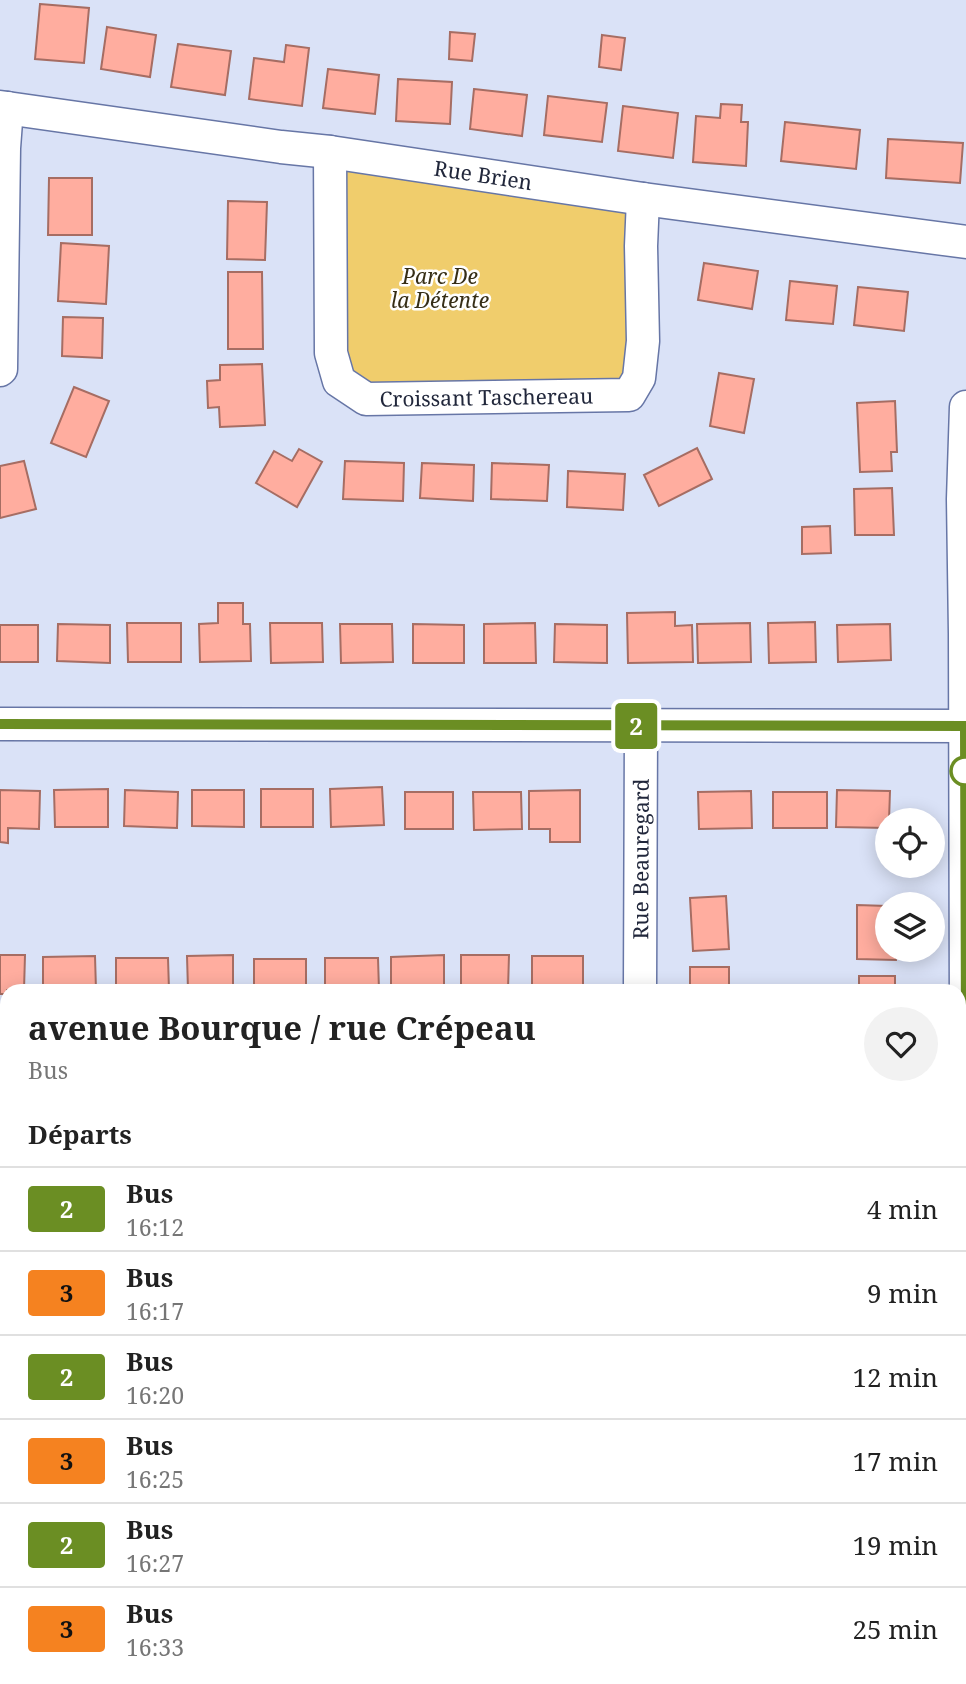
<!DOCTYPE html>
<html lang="fr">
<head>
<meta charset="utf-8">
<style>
	body { margin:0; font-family:"Noto Serif",serif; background:#f2f2f2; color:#222; height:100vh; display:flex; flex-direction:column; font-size:26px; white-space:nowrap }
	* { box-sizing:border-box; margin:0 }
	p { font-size:23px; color:#767676 }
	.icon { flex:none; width:38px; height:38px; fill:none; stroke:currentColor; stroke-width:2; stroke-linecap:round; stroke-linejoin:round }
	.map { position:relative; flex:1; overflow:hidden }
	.details { position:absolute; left:0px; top:984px; width:966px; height:702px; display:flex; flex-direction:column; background:#fff; border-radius:21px 21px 0 0; box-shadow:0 4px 18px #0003 }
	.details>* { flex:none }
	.badge { padding:0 14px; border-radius:5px; font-size:24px; line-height:46px }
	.fabs { position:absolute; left:875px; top:808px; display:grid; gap:14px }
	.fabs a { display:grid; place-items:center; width:70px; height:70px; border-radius:50%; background:#fff; box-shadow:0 4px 18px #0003; font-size:35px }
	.map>.badge { position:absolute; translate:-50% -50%; box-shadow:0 0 0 4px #fff }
	h2 { padding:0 28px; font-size:26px; line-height:63px }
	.round { display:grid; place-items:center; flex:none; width:74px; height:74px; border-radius:37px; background:#f2f2f2 }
	.headline { display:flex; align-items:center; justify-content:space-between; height:119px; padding:0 28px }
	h1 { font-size:33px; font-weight:700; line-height:52px }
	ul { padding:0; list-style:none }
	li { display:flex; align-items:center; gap:21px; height:84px; padding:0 28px; border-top:2px solid #e0e0e0 }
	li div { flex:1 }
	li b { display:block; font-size:26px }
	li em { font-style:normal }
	li .badge { min-width:77px; font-weight:700; text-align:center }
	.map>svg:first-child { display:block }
	.green { fill:#f0cd6c }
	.building { fill:#ffad9f; stroke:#a66d63; stroke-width:2 }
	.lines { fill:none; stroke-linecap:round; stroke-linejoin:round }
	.street-casing { stroke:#6776a6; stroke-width:35 }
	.street { stroke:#fff; stroke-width:32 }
	.line-casing { stroke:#fff; stroke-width:16 }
	.line { stroke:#6b8e23; stroke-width:10 }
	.stop-dot { fill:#fff; stroke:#6b8e23; stroke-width:3.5 }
	.labels { text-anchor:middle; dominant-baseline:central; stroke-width:5; stroke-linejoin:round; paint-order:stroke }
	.street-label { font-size:21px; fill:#21273b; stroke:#fff }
	.park-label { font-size:21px; font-style:italic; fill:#362e16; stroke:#fff }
</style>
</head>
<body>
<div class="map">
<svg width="966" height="1684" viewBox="0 0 966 1684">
	<rect width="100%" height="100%" fill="#dae2f7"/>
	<path class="green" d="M330 161 640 202 628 392 336 390Z"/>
	<g class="building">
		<path d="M40 4 89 8 84 63 35 59Z"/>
		<path d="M107 27 156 35 150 77 101 69Z"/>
		<path d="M450 32 475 34 472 61 449 59Z"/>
		<path d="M602 35 625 38 621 70 599 67Z"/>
		<path d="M178 44 231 51 225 95 171 87Z"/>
		<path d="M286 45 309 48 302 106 249 99 254 58 284 62Z"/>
		<path d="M328 69 379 75 375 114 323 108Z"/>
		<path d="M398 79 452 82 450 124 396 121Z"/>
		<path d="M474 89 527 95 522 136 470 129Z"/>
		<path d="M548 96 607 103 602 142 544 135Z"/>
		<path d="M721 104 742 105 741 122H748L746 166 693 162 696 116 720 118Z"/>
		<path d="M623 106 678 113 673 158 618 151Z"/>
		<path d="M785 122 860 130 856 169 781 161Z"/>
		<path d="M888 139 963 143 960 183 886 178Z"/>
		<path d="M49 178H92V235H48Z"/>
		<path d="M228 201 267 202 265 260 227 259Z"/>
		<path d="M61 243 109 246 106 304 58 301Z"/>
		<path d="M704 263 758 271 752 309 698 300Z"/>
		<path d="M228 272H262L263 349H228Z"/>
		<path d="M790 281 837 286 833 324 786 320Z"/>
		<path d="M858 287 908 292 904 331 854 325Z"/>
		<path d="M63 317 103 318 102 358 62 356Z"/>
		<path d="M262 364 265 425 220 427 219 407 208 408 207 381 220 380V365Z"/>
		<path d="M719 373 754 379 744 433 710 426Z"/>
		<path d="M74 387 109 401 86 457 51 443Z"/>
		<path d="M895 401 897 452H891L892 471 860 472 857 403Z"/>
		<path d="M697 448 712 479 659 506 644 475Z"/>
		<path d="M299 449 322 462 297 507 256 483 274 451 292 461Z"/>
		<path d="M24 461 36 509 0 518V466Z"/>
		<path d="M345 461 404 463 403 501 343 499Z"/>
		<path d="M422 463 474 465 473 501 420 498Z"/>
		<path d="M492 463 549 465 547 501 491 499Z"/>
		<path d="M568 471 625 474 623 510 567 507Z"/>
		<path d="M892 488 894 535H855L854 489Z"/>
		<path d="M830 526 831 553 802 554V527Z"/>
		<path d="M218 603H243V624H250L251 661 200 662 199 624 218 623Z"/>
		<path d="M675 612V626L692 625 693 662 628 663 627 613Z"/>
		<path d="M815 622 816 662 769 663 768 623Z"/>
		<path d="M127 623H181V662H128Z"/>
		<path d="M270 623H322L323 662 271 663Z"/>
		<path d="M535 623 536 663H484V624Z"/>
		<path d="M750 623 751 662 698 663 697 624Z"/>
		<path d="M58 624 110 625V663L57 661Z"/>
		<path d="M340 624H392L393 662 341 663Z"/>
		<path d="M413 624 464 625V663H413Z"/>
		<path d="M555 624 607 625V663L554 662Z"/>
		<path d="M890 624 891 660 838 662 837 625Z"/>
		<rect x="0" y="625" width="38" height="37"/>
		<path d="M382 787 384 825 331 827 330 789Z"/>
		<path d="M108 789V827H55L54 790Z"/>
		<rect x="261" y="789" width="52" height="38"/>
		<path d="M0 790 40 791 39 829 8 828V843L0 842Z"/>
		<path d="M125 790 178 792 177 828 124 826Z"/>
		<path d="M192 790H244V827L192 826Z"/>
		<path d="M580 790V842H550V829H529V791Z"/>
		<path d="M837 790 890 791 889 821H887V828L836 827Z"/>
		<path d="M751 791 752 828 699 829 698 792Z"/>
		<rect x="405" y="792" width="48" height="37"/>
		<path d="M473 792H521L522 829 474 830Z"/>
		<rect x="773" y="792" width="54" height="36"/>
		<path d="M726 896 729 949 693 951 690 898Z"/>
		<path d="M857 905 887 906V950H897L896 960 857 959Z"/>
		<path d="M0 955H25L24 990H7V994H0Z"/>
		<path d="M233 955V990H188L187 956Z"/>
		<path d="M444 955V990H391V957Z"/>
		<path d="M461 955H509L508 990H461Z"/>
		<path d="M95 956 96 990H43V957Z"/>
		<rect x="532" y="956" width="51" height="34"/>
		<path d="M116 958H168L169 990H116Z"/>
		<path d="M325 958H378L379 990H325Z"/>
		<rect x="254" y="959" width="52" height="31"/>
		<rect x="690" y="967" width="39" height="23"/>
		<rect x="859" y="976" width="36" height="14"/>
		<path d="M7 1105V1157H0V1106Z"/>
		<rect x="0" y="1270" width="7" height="37"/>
		<path d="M7 1592V1639L0 1640V1593Z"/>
		<path d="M698 1678H758L748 1684H701Z"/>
		<path d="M815 1678H841L842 1684H815Z"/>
		<path d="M869 1678H908L909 1684H870Z"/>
	</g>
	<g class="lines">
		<g class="street-casing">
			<g id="street">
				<path id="s1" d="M0 107 281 147 330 152 643 199 966 242"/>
				<path id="s2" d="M330 152 331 353 339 381 366 399 629 395 639 378 643 341 641 246 643 199"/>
				<path d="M0 370 1 369 4 148 7 108"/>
				<path d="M966 407 963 499 965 633 966 1023"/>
				<path d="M0 724 966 726"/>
				<path id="s3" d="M640 990 641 726"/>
				<path d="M0 1046H7"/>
				<path d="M966 1083 964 1350 966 1476"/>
				<path d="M0 1357H7"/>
			</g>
		</g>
		<use href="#street" class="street"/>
	</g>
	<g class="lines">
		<g class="line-casing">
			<path id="line" d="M0 724 965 726 966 1033"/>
		</g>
		<use href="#line" class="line"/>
	</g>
	<circle class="stop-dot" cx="965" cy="771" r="14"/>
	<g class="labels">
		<g class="street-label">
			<text stroke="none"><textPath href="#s1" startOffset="488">Rue Brien</textPath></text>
			<text stroke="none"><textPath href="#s2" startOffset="383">Croissant Taschereau</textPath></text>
			<text stroke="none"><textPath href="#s3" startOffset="131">Rue Beauregard</textPath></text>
		</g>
		<g class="park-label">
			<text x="440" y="276">Parc De<tspan x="440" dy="24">la Détente</tspan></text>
		</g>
	</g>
</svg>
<div class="fabs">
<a><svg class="icon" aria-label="locate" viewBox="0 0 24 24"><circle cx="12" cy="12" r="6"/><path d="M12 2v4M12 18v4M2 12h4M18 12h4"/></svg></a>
<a><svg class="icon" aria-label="layers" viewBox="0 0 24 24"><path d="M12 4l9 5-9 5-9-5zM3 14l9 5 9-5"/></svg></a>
</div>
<b class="badge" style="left:636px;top:726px;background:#6b8e23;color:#fff">2</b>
<section class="details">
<div class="headline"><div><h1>avenue Bourque / rue Crépeau</h1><p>Bus</p></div><a class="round"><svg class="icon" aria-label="heart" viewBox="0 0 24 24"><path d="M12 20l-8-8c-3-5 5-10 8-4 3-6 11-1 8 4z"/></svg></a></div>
<h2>Départs</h2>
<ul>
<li><span class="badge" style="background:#6b8e23;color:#fff">2</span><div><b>Bus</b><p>16:12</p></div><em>4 min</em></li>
<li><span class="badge" style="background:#f58220;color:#111">3</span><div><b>Bus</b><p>16:17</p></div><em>9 min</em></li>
<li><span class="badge" style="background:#6b8e23;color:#fff">2</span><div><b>Bus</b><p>16:20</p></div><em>12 min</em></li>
<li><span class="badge" style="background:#f58220;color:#111">3</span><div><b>Bus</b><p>16:25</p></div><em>17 min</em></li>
<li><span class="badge" style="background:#6b8e23;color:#fff">2</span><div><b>Bus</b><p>16:27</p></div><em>19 min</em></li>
<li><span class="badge" style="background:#f58220;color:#111">3</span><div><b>Bus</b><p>16:33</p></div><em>25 min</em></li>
</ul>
</section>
</div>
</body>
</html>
